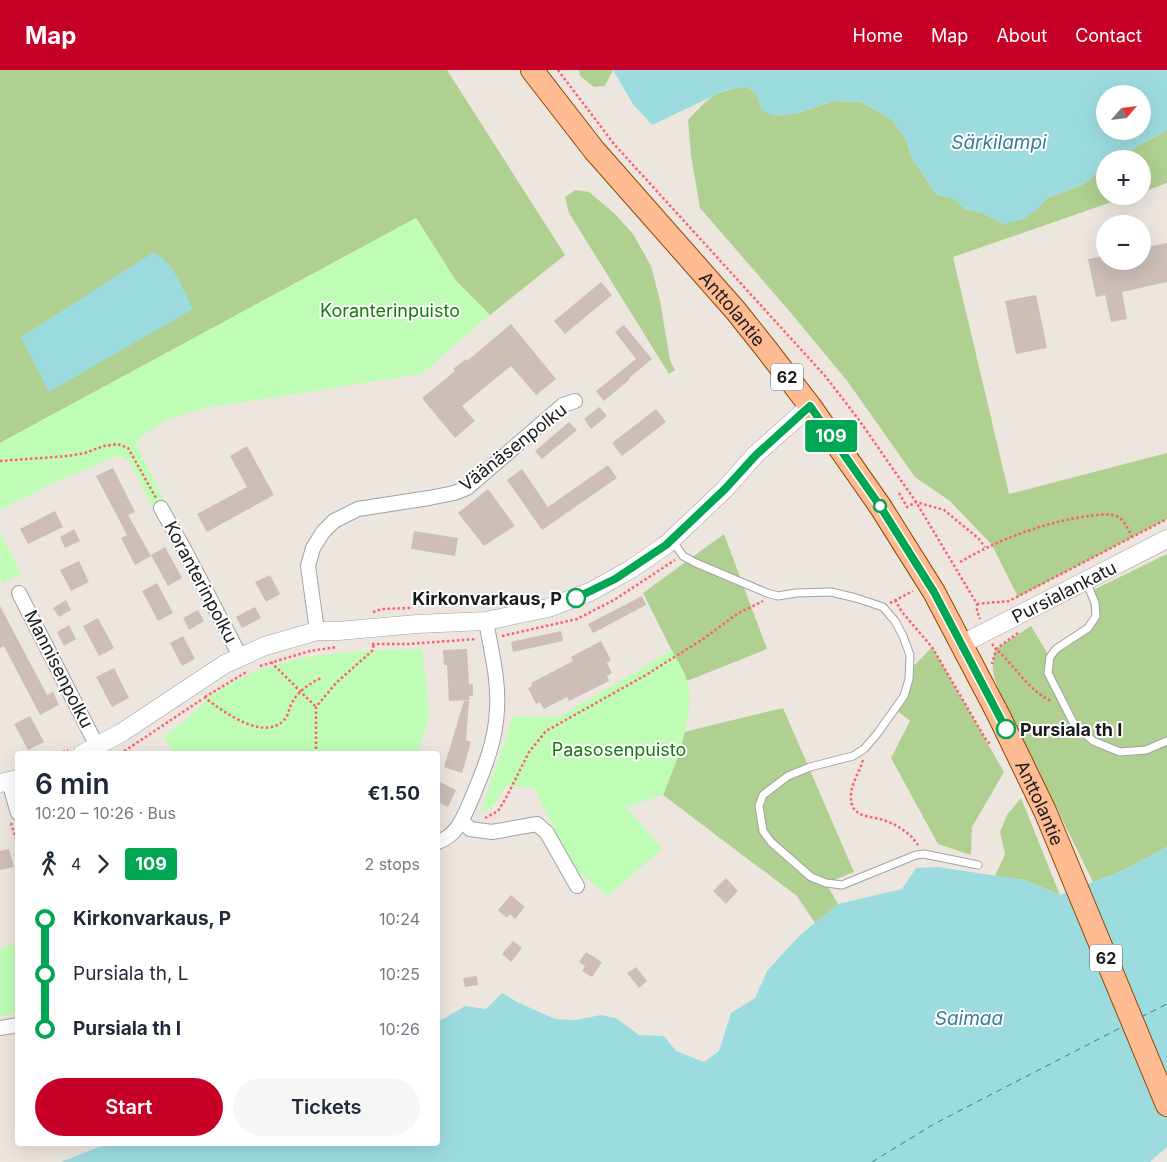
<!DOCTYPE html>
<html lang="en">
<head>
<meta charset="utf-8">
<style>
	body { margin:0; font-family:Inter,sans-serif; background:#f6f6f7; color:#1f2937; height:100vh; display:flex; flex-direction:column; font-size:19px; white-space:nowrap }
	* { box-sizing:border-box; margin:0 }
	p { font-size:16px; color:#747a83 }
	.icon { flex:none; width:28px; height:28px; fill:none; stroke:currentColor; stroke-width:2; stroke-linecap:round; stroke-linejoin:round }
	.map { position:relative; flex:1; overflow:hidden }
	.side { position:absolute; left:15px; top:681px; width:425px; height:395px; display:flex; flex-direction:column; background:#fff; border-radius:5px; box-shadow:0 5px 20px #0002 }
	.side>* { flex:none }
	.badge { padding:0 10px; border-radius:4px; font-size:18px; line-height:32px }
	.needle { width:32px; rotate:62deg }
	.fabs { position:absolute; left:1096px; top:15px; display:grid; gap:10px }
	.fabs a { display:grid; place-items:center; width:55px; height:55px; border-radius:50%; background:#fff; box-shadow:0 5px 20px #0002; font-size:25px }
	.map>.badge { position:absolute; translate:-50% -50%; box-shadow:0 0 0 2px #fff }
	.legs { display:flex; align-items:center; gap:8px; height:55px; padding:0 20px; font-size:16px }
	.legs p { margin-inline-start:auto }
	.head { display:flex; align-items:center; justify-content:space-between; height:85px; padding:0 20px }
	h1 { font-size:28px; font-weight:600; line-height:38px }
	.cta { display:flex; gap:10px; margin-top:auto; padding:10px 20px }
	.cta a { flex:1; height:58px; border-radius:30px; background:#c60026; color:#fff; font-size:20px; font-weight:600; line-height:58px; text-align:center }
	.cta a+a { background:#f6f6f7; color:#1f2937 }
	ul { padding:0 20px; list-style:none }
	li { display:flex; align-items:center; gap:18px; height:55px; font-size:19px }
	li i { display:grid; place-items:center; width:8px; height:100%; margin:0 6px; background:currentColor }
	li i::after { content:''; width:12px; height:12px; margin:-6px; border:4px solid; border-radius:50%; background:#fff }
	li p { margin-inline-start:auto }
	li:first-child i { background:linear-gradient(#0000 50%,currentColor 0) }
	li:last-child i { background:linear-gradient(currentColor 50%,#0000 0) }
	header { display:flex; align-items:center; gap:30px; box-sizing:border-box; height:70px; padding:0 25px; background:#c60026; color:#fff }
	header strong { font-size:24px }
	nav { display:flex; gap:28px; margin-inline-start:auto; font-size:18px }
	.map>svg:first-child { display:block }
	.forest { fill:#afd091 }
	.park { fill:#bffdb7 }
	.water { fill:#9cdcdf; fill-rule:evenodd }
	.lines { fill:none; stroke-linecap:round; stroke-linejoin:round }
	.ferry { stroke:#3b7b97; stroke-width:1; stroke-dasharray:6 5; stroke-linecap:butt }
	.building { fill:#cdbeb8 }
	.service-casing { stroke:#a2a2a2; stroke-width:9 }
	.minor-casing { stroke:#a2a2a2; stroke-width:16 }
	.tertiary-casing { stroke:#a2a2a2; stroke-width:19 }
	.primary-casing { stroke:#924600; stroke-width:24 }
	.path { stroke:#ff5f6d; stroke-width:2.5; stroke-dasharray:2.5 2.5; stroke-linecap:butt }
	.service { stroke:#fff; stroke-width:7 }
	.minor { stroke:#fff; stroke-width:14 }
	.tertiary { stroke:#fff; stroke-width:18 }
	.primary { stroke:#ffbc93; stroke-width:22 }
	.line-1-casing { stroke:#fff; stroke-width:11 }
	.line-1 { stroke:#00a651; stroke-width:8 }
	.stop-1-dot { fill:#fff; stroke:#00a651; stroke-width:2.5 }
	.labels { text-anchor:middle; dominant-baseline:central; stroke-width:4; stroke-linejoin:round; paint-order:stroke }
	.shield { fill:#fff; stroke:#5f5f5f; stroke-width:1 }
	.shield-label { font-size:16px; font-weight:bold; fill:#1b1b1b }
	.street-label { font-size:18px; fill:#1b1b1b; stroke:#fff }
	.park-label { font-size:18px; fill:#117e04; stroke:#fff }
	.stop-label { font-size:18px; font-weight:bold; fill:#1b1b1b; stroke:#fff; text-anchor:end }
	.water-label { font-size:19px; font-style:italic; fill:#3b7b97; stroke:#fff }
</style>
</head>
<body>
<header>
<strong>Map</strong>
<nav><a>Home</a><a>Map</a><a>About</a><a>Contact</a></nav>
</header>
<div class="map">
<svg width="1167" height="1092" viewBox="0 0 1167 1092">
	<rect width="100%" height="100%" fill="#ede6df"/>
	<g class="forest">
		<path d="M0 0H447L565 185 490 245 456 211 416 148 0 373Z"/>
		<path d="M579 0H613L605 16 594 17 580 6Z"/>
		<path d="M747 17 756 23 762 41 795 44 834 31 861 32 891 49 905 67 912 88 936 124 954 129 965 139 983 143 1003 154 1035 141 1047 128 1082 115 1105 97V126H1129L953 187 1009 424 1167 383V449L1018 527 992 475 950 431 915 407 848 312 791 243 700 138 691 85 688 50C711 26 713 21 747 17Z"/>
		<path d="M1167 60V113L1143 122 1142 89H1115Z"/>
		<path d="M575 120 589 122 614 143 633 164 651 196 660 231 670 290 675 300 669 304 569 143 565 127Z"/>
		<path d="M724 464 767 579 687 611 643 523Z"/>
		<path d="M1167 484V777L1124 800 1093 812 1000 623C993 605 990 598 996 579L1031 556 1049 586 1088 558 1096 546 1091 521Z"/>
		<path d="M932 577 1004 702 972 757 971 785 938 774 891 688 910 651 895 639 904 626 909 601Z"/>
		<path d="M783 638 854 802 826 813 838 834 815 853 797 826 663 725 679 684 684 662Z"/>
		<path d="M1021 728 1060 825 1024 810 995 806 1005 784 1000 762 1007 745Z"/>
	</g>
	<g class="park">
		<path d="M416 148 456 211 490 245 421 304 206 338 165 350 135 372 165 431 153 438 130 392 120 385 53 413 0 440V373Z"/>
		<path d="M0 462 21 503 3 513 0 507Z"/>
		<path d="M422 579 429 639 426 657 417 684H173L164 667C173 659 184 652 193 643 200 637 205 630 212 625 274 581 350 581 422 579Z"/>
		<path d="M672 580C677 590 684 600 687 611 697 643 675 695 663 725L626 737 662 779 608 826 575 799 534 718 507 715 493 737 481 741 513 646 559 647Z"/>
		<path d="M17 873V944L0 946V878Z"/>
	</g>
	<g class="water">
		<path d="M613 0H1167V60L1115 89H1105V97L1082 115 1047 128 1035 141 1024 149 1003 154 983 143 965 139 954 129 936 124 912 88 905 67 891 49 861 32 834 31 795 44 775 46 762 41 756 23 747 17 726 20 652 55 633 34ZM1105 24H1142V61H1105Z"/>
		<path d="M154 182 168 193 179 210 193 239 49 322 21 267Z"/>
		<path d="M1167 777V1077L1150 1092H61L99 1077 114 1074H438V952L465 936 486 939 502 923 517 932 555 949 575 950 601 945 616 948 639 965 664 966 676 981 704 992 719 981 731 943 755 928 767 901 800 865 838 834 902 819 916 798 938 797 1024 810 1060 825 1124 800Z"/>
	</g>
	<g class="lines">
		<g class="ferry">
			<path d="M1141 947 1167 934"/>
			<path d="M872 1092 934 1054 1122 957"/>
		</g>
	</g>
	<g class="building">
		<path d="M1167 173V212L1122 222 1127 249 1111 252 1105 225 1096 227 1088 189 1105 186V191H1142V178Z"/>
		<path d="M601 212 612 225 565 264 554 251Z"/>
		<path d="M1036 225 1047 278 1016 284 1005 231Z"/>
		<path d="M511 254 556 309 536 325 511 296 462 336 475 351 455 368 422 328 455 301 453 299 466 289 467 291Z"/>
		<path d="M624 255 652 289 629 308 630 309 604 331 596 321 636 289 615 262Z"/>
		<path d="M599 337 607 346 591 359 584 349Z"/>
		<path d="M656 339 666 352 622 386 612 373Z"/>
		<path d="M569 352 577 360 542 389 535 381Z"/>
		<path d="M247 376 274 425 207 462 197 444 247 417 230 386Z"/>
		<path d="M608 395 617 408 542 460 507 410 522 399 548 437Z"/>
		<path d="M113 398 135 442 128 445 151 486 135 495 121 468 127 465 96 406Z"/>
		<path d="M488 419 515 456 484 476 458 443Z"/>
		<path d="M55 441 63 457 28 474 20 459Z"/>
		<path d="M74 459 80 471 65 478 60 467Z"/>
		<path d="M414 461 458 468 455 486 411 479Z"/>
		<path d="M165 477 182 508 168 516 151 485Z"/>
		<path d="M79 491 89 512 71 521 60 500Z"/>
		<path d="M270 505 280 524 266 532 255 512Z"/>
		<path d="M157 513 173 543 158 551 142 521Z"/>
		<path d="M642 526 646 535 593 563 588 554Z"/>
		<path d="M66 530 71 540 59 547 53 538Z"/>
		<path d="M0 536 47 625 53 622 59 635 40 645 4 576 0 578Z"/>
		<path d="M255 537 261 548 242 558 236 547Z"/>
		<path d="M198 540 204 551 189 560 183 548Z"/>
		<path d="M98 548 114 578 99 586 83 556Z"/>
		<path d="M69 555 76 569 64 576 57 562Z"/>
		<path d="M561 561 563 571 513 582 511 572Z"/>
		<path d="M183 566 195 589 182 596 170 573Z"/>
		<path d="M601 571 611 590 607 593 612 603 607 606 609 611 569 631 567 627 544 639 540 632 536 634 528 618 532 616 531 613 573 591 571 587Z"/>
		<path d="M467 579 469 614H473V626H469L470 630 449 631 447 595H444L443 580Z"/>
		<path d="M114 598 129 628 112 637 96 607Z"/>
		<path d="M464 631H469L466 670 471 672 462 703 444 697Z"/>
		<path d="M30 646 44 672 28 680 14 654Z"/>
		<path d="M438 711 456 720 448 737 438 732Z"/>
		<path d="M9 779 14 797 0 800V781Z"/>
		<path d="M726 808 738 821 726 834 713 821Z"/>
		<path d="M511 825 525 837 515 849 510 844 507 848 498 840Z"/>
		<path d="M513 871 522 878 511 892 502 884Z"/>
		<path d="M586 882 602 892 592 907 582 901 585 896 579 892Z"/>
		<path d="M636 897 647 911 639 918 627 903Z"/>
		<path d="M477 906 478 915 465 917 463 908Z"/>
	</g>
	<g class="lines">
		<g class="service-casing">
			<g id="service">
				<path d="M672 470 683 486 696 493 767 523 778 526 796 523 831 522 856 528 883 537 895 551 903 566 910 585 909 609 904 626 877 664 864 679 853 686 810 697 788 706 763 725 759 736 763 761 771 772 811 807 826 813 842 815 916 785 924 784 978 795"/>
				<path d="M1086 511 1095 533 1096 546 1088 558 1056 579 1050 587 1048 603 1074 654 1093 671 1120 682 1146 680 1167 671"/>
			</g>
		</g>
		<g class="minor-casing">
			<g id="minor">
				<path d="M161 438 184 479 240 586"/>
				<path d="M19 523 97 676"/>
				<path d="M317 561 308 496 313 478 323 462 334 451 358 439 429 428 454 423 467 418 563 335 575 331"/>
				<path d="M9 712 18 743"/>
				<path d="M462 751 470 759 492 762 537 754 547 763 577 816"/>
				<path d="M438 772C458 765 464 746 472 728 484 699 496 671 497 639 499 610 491 580 486 551"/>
				<path d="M0 958 18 955"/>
			</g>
		</g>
		<g class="tertiary-casing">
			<g id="tertiary">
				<path d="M962 574 1167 469"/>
				<path d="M82 684 121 663 225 594 265 576 317 561H338L417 554 486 551 548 538 590 522 631 499 666 475 725 419 755 385 810 336"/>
				<path d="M0 713 18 709"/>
			</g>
		</g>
		<g class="primary-casing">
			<g id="primary">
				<path id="s1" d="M532 0 594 80 736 241 767 280 810 336 880 436 934 522 998 644 1045 741 1167 1035"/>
			</g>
		</g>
		<g class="path">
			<path d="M558 0 614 74 826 307 859 350 916 432 977 534V541L980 549"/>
			<path d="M0 391 68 386 85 383 104 376 118 374 128 378 156 428"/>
			<path d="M899 423 907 437 916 432 944 440 978 468 985 477"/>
			<path d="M960 492C1000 469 1044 452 1089 446 1098 445 1108 443 1116 446 1124 449 1128 459 1132 467"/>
			<path d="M895 530 902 542 932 577 985 668 990 674"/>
			<path d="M890 533 913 521"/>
			<path d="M977 534 1009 531 1167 449"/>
			<path d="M373 542 382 539 410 538"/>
			<path d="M1018 563 996 579C1015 596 1028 620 1051 631"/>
			<path d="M502 566 577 549 614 530 675 490"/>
			<path d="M372 574H408L477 569"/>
			<path d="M992 574 996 579 992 594"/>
			<path d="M271 592 316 637"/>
			<path d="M260 596 310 581 337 577"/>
			<path d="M204 627C223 642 271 677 288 644 289 640 290 636 292 633 298 621 309 614 321 608"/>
			<path d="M205 627 248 601"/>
			<path d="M58 684 68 680"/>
			<path d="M120 684 201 630"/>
			<path d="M316 684V637L336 613 372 581 374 574"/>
			<path d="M863 690C860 701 852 712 851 724 849 749 870 745 886 751 899 756 910 763 918 775"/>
			<path d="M485 748 498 741 506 728 529 682 546 661 646 605 703 569 737 544 763 531"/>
			<path d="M11 753 18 775"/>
		</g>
		<use href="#service" class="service"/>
		<use href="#minor" class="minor"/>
		<use href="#tertiary" class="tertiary"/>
		<use href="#primary" class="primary"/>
	</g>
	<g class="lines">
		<g class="line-1-casing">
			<path id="line-1" d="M576 528 615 509 666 475 725 419 756 385 810 336 880 436 934 522 1006 659"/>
		</g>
		<use href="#line-1" class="line-1"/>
	</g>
	<g class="stop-1-dot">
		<circle cx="880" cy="436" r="6"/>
		<circle cx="576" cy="528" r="9"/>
		<circle cx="1006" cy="659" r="9"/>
	</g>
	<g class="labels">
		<g class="shield">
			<rect x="771" y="293.5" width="32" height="27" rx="4"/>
			<rect x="1090" y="874.5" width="32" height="27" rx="4"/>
		</g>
		<g class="shield-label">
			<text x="787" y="307">62</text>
			<text x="1106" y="888">62</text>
		</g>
		<g class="street-label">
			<text stroke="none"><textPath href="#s1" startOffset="312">Anttolantie</textPath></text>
			<text transform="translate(513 377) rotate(-38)">Väänäsenpolku</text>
			<text transform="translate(201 512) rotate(62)">Koranterinpolku</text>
			<text transform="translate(1064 522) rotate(-27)">Pursialankatu</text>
			<text transform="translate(59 599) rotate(63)">Mannisenpolku</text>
			<text stroke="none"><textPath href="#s1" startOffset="896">Anttolantie</textPath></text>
		</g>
		<g class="park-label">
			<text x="390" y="240">Koranterinpuisto</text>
			<text x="619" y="679">Paasosenpuisto</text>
		</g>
		<g class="stop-label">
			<text x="562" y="528">Kirkonvarkaus, P</text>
			<text x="1020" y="659" text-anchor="start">Pursiala th I</text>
		</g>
		<g class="water-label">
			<text x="999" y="72">Särkilampi</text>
			<text x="969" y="948">Saimaa</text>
		</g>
	</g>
</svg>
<div class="fabs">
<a><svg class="needle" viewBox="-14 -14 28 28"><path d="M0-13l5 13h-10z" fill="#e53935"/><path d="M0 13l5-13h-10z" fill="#747a83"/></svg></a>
<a>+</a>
<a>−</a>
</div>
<b class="badge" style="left:831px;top:366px;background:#00a651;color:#fff">109</b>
<section class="side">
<div class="head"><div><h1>6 min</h1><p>10:20 – 10:26 · Bus</p></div><b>€1.50</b></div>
<div class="legs"><svg class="icon" aria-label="walk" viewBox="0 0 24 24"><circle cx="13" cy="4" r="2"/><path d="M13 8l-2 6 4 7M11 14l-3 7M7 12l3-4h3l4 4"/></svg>4<svg class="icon" aria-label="forward" viewBox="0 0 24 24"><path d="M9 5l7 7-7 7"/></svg><b class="badge" style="background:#00a651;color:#fff">109</b><p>2 stops</p></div>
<ul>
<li><i style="color:#00a651"></i><b>Kirkonvarkaus, P</b><p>10:24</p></li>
<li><i style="color:#00a651"></i><span>Pursiala th, L</span><p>10:25</p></li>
<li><i style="color:#00a651"></i><b>Pursiala th I</b><p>10:26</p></li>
</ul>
<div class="cta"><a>Start</a><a>Tickets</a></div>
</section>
</div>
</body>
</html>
